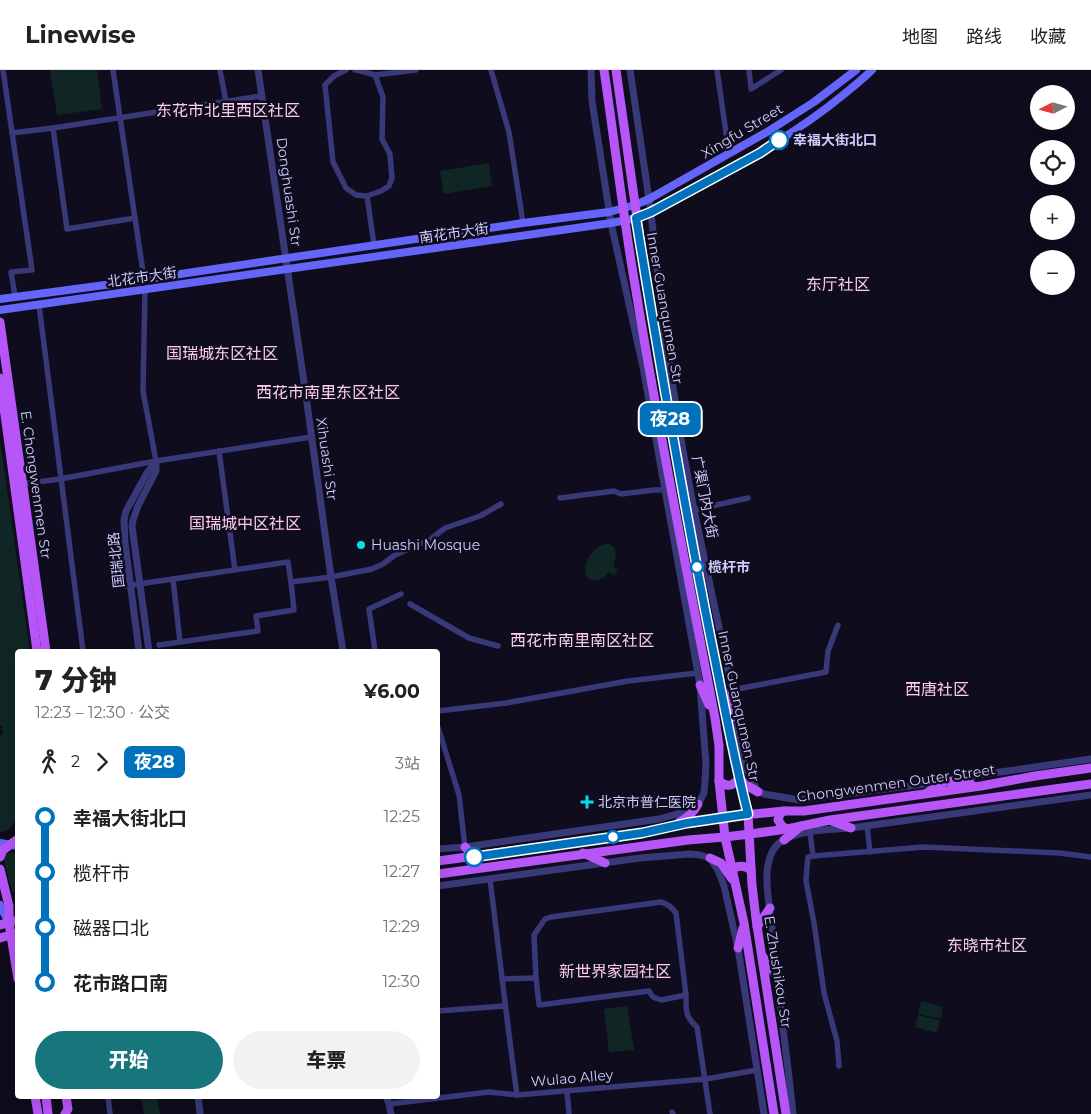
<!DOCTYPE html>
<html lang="zh">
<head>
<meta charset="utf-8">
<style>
	body { margin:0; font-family:Montserrat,"Noto Sans SC",sans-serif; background:#f2f2f2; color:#222; height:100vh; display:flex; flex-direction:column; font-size:19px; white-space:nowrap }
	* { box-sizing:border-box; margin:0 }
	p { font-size:16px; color:#767676 }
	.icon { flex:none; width:28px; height:28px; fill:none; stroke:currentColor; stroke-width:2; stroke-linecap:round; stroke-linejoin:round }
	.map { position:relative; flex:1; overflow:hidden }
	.drawer { position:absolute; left:15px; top:579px; width:425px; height:450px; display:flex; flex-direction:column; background:#fff; border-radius:5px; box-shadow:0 5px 20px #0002 }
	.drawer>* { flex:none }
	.badge { padding:0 10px; border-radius:8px; font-size:18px; line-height:32px }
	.needle { width:32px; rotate:264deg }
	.controls { position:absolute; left:1030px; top:15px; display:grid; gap:10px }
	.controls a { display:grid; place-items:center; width:45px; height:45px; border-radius:50%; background:#fff; box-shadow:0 5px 20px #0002; font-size:25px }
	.map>.badge { position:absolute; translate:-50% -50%; box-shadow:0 0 0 2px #fff }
	.legs { display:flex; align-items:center; gap:8px; height:55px; padding:0 20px; font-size:16px }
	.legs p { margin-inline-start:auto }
	.overview { display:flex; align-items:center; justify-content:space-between; height:85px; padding:0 20px }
	h1 { font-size:28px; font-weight:800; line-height:38px }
	.action { display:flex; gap:10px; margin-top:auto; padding:10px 20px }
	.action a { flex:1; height:58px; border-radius:30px; background:#17757c; color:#fff; font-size:20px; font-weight:800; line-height:58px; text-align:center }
	.action a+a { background:#f2f2f2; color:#222 }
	ul { padding:0 20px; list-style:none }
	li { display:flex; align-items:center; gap:18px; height:55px; font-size:19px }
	li i { display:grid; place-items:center; width:8px; height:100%; margin:0 6px; background:currentColor }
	li i::after { content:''; width:12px; height:12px; margin:-6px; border:4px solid; border-radius:50%; background:#fff }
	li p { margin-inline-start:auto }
	li:first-child i { background:linear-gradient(#0000 50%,currentColor 0) }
	li:last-child i { background:linear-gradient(currentColor 50%,#0000 0) }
	header { display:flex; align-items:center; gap:30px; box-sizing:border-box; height:70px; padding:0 25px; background:#fff; border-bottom:1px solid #e0e0e0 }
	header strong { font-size:24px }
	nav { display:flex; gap:28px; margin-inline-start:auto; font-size:18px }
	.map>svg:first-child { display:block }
	.green { fill:#102625 }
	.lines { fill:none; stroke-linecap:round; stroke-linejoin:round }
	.minor { stroke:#39397a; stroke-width:5.5 }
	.tertiary { stroke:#39397a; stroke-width:7 }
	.secondary { stroke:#6566f9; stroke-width:8 }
	.primary { stroke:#b655f8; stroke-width:9 }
	.line-1-casing { stroke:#fff; stroke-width:11 }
	.line-1 { stroke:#0072bc; stroke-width:8 }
	.stop-1-dot { fill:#fff; stroke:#0072bc; stroke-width:2.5 }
	.poi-dot { fill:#09dbea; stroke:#0e0c1d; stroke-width:2 }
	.labels { text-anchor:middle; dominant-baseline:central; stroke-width:5; stroke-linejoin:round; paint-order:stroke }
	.street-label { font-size:14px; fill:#cecafd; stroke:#0e0c1d }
	.stop-label { font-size:14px; font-weight:bold; fill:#cecafd; stroke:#0e0c1d; text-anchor:start }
	.poi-label { font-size:14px; fill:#cecafd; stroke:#0e0c1d; text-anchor:start }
	.quarter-label { font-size:16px; fill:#fdcced; stroke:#0e0c1d }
</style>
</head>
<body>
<header>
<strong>Linewise</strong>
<nav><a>地图</a><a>路线</a><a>收藏</a></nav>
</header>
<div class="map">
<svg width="1091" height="1044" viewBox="0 0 1091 1044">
	<rect width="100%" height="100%" fill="#0e0c1d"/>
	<g class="green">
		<path d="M50 0H97L102 39 57 45Z"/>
		<path d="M489 93 492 116 444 124 440 101Z"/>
		<path d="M0 370 30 581H18L17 747C13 755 9 762 0 762V665H3L2 656H0Z"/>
		<path d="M608 473 614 477 616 487 613 496 618 500 614 506 609 502C604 509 596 512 588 509 580 493 592 477 608 473Z"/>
		<path d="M13 782 17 783 18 784 17 821 12 822 4 790 5 786 7 784Z"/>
		<path d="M921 931 943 937 941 949 918 944Z"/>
		<path d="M627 936 634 980 609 982 604 939Z"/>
		<path d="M918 945 940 950 937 963 915 957Z"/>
		<path d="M141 1026H157L160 1044H144Z"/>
	</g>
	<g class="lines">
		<g class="minor">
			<path d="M3 0 32 200 11 202 15 226"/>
			<path d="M113 0 144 209"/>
			<path d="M220 0 226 32"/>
			<path d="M346 0 334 6 325 15 333 92 346 118 356 125 367 126 381 121 389 116 392 108 390 84 382 69 383 27 375 5 361 1 355 0"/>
			<path d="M491 0 509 62 523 153"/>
			<path d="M717 0 729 84"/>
			<path d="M749 0 751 19 781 0"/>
			<path d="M375 5 416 0"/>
			<path d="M53 58 67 159 135 148"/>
			<path d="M12 63 53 58 261 26"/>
			<path d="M367 126 374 175"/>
			<path d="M145 220 143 321 156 391"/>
			<path d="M39 235 83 581"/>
			<path d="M219 381 235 500"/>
			<path d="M22 414 60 409 156 391 311 367"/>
			<path d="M560 428 614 421 621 424 654 420H665"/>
			<path d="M694 440 748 428"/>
			<path d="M291 512 288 492 173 509 180 572 258 561 256 546 294 540 291 512 331 507 372 499 383 494 395 485 431 469 445 458 480 446 501 434"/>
			<path d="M125 516 173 509"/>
			<path d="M410 534 469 568 498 576"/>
			<path d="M159 575 180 572"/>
			<path d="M375 581 369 539 401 524"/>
			<path d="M732 620 826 602 828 581 838 555"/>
			<path d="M438 641 506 633 628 611 697 603"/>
			<path d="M438 657 459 725 465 777"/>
			<path d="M867 755 870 782"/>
			<path d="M810 762 813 786 924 777 1059 783 1091 787"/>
			<path d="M813 786 808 787 807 797 806 811 814 853 824 923 837 971 839 996"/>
			<path d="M490 809C499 881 507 953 517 1025"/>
			<path d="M502 909 536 908"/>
			<path d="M686 925 661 930 653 927 649 921 539 935 536 908 534 865 545 849 551 847 661 832C668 834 672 837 676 843L686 925C686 940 685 947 697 957L710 1044"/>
			<path d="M438 941 504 936"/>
			<path d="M567 1021 569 1044"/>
			<path d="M108 1026 110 1044"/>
			<path d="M389 1034 489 1022 517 1025 706 1009 757 1000"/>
			<path d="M672 1042 673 1044"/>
		</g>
		<g class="tertiary">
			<path d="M258 0 305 319 331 507 343 581"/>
			<path d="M630 0 651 143 664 260 683 381 694 440 733 623"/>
			<path d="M139 581 125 473 124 450 126 441 147 403 156 391"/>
			<path d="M149 581 132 456 133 450 138 436 156 401V391"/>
			<path d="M734 634 744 694 757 720 764 724 799 730 932 713 979 705 1091 689"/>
			<path d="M438 779 465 777 659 749 677 744 698 734 704 723 705 711 706 694 700 615 643 297 611 153 592 31 591 0"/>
			<path d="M438 816 640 788 690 784 700 785 710 788 718 800 724 816 738 878 764 1044"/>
			<path d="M198 1026 200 1044"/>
			<path d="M386 1026 389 1034 391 1044"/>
			<path d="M793 1044C787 982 777 921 772 859 770 840 766 821 767 802 768 793 770 781 778 774 793 760 831 759 851 758L1091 725"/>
		</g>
		<g class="secondary">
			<path d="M0 229 120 213 523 153 609 142 635 135 649 129 767 62 814 32 856 0"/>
			<path d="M0 240 611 153 637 148 651 143C716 106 785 73 843 25 853 17 863 9 872 0"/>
			<path d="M0 773 18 776"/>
			<path d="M0 835 9 853"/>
		</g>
		<g class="primary">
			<path d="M604 0C615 74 623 147 636 221 659 364 688 506 715 648L719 676V711L725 767 744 853 774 1044"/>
			<path d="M616 0 647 218 697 496 733 678 748 744 752 815 756 849 786 1044"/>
			<path d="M0 252 46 581"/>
			<path d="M0 308 37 581"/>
			<path d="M700 615 709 635"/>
			<path d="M731 648 732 620"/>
			<path d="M719 711C727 718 734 716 739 708L746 715 758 722"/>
			<path d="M928 722 946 711 971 714"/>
			<path d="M784 741 780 744 778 750 782 756 787 759"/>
			<path d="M832 751 851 758"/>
			<path d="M679 752C688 748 694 742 698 734"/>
			<path d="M784 770 801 756"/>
			<path d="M465 777 474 787"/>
			<path d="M583 783 605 793"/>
			<path d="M0 787 3 780 18 769"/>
			<path d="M710 788 721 793 732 809"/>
			<path d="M438 791 642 763 687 753 723 747 784 741H804L981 716 1035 706 1091 698"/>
			<path d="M0 799 9 836V853L18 909"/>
			<path d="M732 801 736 797C742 795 746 796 751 800"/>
			<path d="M438 804 688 770 725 767 750 764 787 759 830 750 1091 714"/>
			<path d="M0 855 18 850"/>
			<path d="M757 857 770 838"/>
			<path d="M0 868 18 863"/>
			<path d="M738 878 743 858"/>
			<path d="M763 887 776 905"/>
			<path d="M35 1026 38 1044"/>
			<path d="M46 1026 48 1044"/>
			<path d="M65 1044 68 1039 66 1026"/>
		</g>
	</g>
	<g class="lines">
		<g class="line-1-casing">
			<path id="line-1" d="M474 787 642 763 687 753 748 744C733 686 723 628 711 570 683 430 659 289 636 148L651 142 760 83 779 70"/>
		</g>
		<use href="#line-1" class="line-1"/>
	</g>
	<g class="stop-1-dot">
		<circle cx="779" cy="70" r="9"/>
		<circle cx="697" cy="497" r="6"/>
		<circle cx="613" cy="767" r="6"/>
		<circle cx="474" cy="787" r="9"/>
	</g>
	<g class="poi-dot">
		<circle cx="361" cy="475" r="5"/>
		<path d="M584.5 724.5h5v5h5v5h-5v5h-5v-5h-5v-5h5z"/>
	</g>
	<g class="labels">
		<g class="street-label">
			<text transform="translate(742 61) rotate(-31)">Xingfu Street</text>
			<text transform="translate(289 122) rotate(82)">Donghuashi Str</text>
			<text transform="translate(454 163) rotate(-8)">南花市大街</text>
			<text transform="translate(142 207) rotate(-8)">北花市大街</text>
			<text transform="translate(665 238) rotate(80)">Inner Guanqumen Str</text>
			<text transform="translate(327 389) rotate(82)">Xihuashi Str</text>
			<text transform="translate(36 415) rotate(82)">E. Chongwenmen Str</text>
			<text transform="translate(705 427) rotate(79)">广渠门内大街</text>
			<text transform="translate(116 490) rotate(-96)">国瑞北路</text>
			<text transform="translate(739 636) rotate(78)">Inner Guanqumen Str</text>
			<text transform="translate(896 713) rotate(-8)">Chongwenmen Outer Street</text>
			<text transform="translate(778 902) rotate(81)">E. Zhushikou Str</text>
			<text transform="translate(572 1008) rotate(-5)">Wulao Alley</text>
		</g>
		<g class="stop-label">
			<text x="793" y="70">幸福大街北口</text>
			<text x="708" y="497">榄杆市</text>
		</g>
		<g class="poi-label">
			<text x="371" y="475">Huashi Mosque</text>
			<text x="598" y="732">北京市普仁医院</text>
		</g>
		<g class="quarter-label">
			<text x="228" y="40">东花市北里西区社区</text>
			<text x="838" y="214">东厅社区</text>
			<text x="222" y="283">国瑞城东区社区</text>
			<text x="328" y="322">西花市南里东区社区</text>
			<text x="245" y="453">国瑞城中区社区</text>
			<text x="582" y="570">西花市南里南区社区</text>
			<text x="937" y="619">西唐社区</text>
			<text x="987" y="875">东晓市社区</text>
			<text x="615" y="901">新世界家园社区</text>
		</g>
	</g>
</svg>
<div class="controls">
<a><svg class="needle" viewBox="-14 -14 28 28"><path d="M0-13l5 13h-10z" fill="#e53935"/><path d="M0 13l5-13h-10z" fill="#767676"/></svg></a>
<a><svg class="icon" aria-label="locate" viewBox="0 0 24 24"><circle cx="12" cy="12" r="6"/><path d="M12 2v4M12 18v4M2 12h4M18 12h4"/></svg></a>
<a>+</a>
<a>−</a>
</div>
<b class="badge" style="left:670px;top:349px;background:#0072bc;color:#fff">夜28</b>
<section class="drawer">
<div class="overview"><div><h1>7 分钟</h1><p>12:23 – 12:30 · 公交</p></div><b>¥6.00</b></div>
<div class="legs"><svg class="icon" aria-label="walk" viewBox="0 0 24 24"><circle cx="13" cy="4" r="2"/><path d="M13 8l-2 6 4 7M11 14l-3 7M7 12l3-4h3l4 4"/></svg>2<svg class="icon" aria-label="forward" viewBox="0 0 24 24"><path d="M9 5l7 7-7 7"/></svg><b class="badge" style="background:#0072bc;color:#fff">夜28</b><p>3站</p></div>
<ul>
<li><i style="color:#0072bc"></i><b>幸福大街北口</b><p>12:25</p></li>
<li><i style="color:#0072bc"></i><span>榄杆市</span><p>12:27</p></li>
<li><i style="color:#0072bc"></i><span>磁器口北</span><p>12:29</p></li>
<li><i style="color:#0072bc"></i><b>花市路口南</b><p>12:30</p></li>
</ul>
<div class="action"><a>开始</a><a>车票</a></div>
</section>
</div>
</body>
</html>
